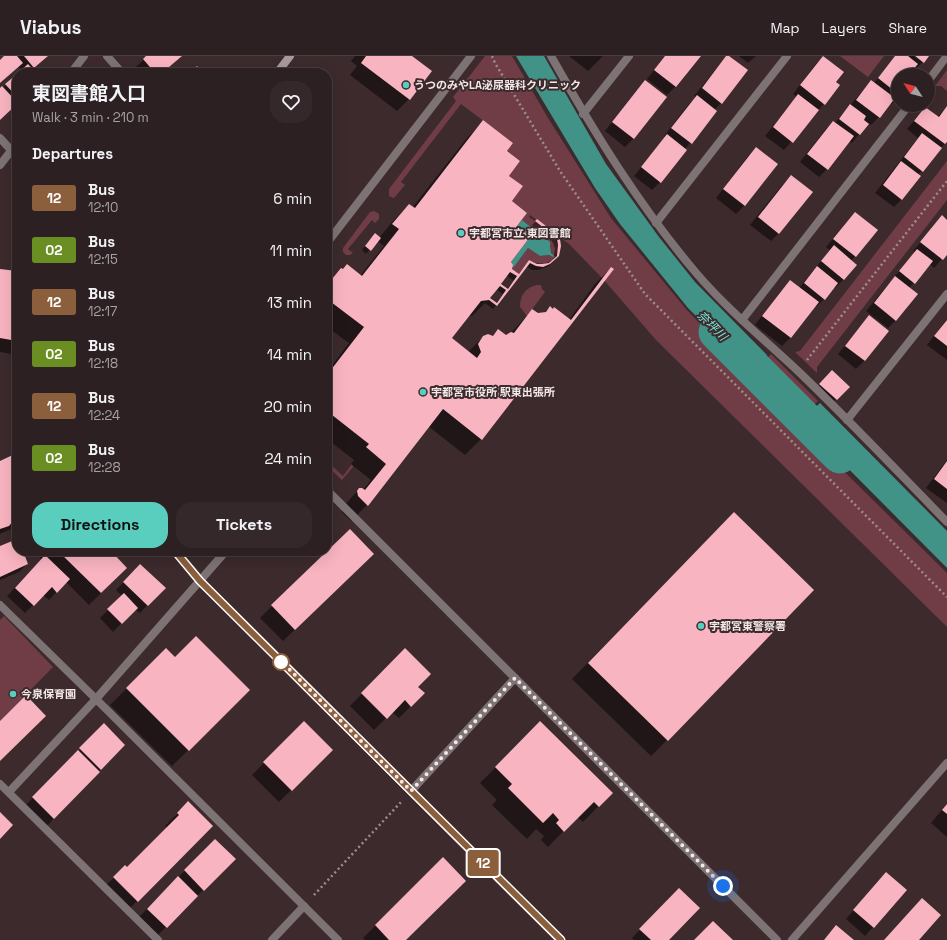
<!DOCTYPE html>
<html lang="en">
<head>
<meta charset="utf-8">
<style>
	body { margin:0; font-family:"Space Grotesk","Noto Sans JP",sans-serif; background:#35282a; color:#f1f3f6; height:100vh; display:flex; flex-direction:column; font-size:15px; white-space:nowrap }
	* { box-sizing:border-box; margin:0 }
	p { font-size:13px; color:#a7a3a5 }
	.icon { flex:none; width:22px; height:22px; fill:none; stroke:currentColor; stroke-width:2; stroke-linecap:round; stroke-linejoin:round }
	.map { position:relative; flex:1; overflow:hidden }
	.panel { position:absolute; left:12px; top:12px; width:320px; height:488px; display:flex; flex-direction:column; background:#2d2022; border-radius:16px; box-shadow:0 4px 16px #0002,0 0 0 1px #483e40 }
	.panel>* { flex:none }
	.badge { padding:0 8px; border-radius:3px; font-size:14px; line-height:26px }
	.needle { width:26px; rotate:306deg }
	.controls { position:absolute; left:891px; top:12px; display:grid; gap:8px }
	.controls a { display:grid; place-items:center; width:44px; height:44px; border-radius:50%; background:#2d2022; box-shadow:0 4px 16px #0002,0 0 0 1px #483e40; font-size:20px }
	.you { position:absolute; width:20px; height:20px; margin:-10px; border:3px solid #fff; border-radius:50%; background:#1a73e8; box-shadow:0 0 0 6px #1a73e833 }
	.map>.badge { position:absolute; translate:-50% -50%; box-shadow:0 0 0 2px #fff }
	h2 { padding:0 20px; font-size:15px; line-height:36px }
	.round { display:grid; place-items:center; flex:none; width:42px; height:42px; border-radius:16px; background:#35282a }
	.overview { display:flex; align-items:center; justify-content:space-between; height:68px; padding:0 20px }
	h1 { font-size:19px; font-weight:700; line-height:30px }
	.primary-button { display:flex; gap:8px; margin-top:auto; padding:8px 20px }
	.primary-button a { flex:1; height:46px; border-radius:16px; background:#59cebf; color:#111; font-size:16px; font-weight:700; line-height:46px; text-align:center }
	.primary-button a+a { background:#35282a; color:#f1f3f6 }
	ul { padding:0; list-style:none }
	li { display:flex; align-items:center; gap:12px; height:52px; padding:0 20px }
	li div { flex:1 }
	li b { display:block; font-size:15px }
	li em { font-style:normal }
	li .badge { min-width:44px; font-weight:700; text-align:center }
	header { display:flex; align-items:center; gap:24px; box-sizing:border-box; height:56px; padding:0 20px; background:#2d2022; border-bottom:1px solid #483e40 }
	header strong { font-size:19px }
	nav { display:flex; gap:22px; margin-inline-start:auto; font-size:14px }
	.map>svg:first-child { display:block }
	.green { fill:#703d47 }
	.water { fill:#419287 }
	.shadow { fill:#0007; fill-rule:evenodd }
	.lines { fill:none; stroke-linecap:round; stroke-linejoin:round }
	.river { stroke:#419287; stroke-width:37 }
	.building { fill:#f8b4c0; fill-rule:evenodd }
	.path { stroke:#9c8e90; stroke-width:2.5; stroke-dasharray:2 3; stroke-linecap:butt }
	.street { stroke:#7d7375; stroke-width:8 }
	.secondary { stroke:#a9999b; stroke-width:8 }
	.line-casing { stroke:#fff; stroke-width:9 }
	.line { stroke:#8b5e3c; stroke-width:6 }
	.walk { stroke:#f3e7e8; stroke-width:4; stroke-dasharray:0 7.2 }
	.poi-dot { fill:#59cebf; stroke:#3c2a2d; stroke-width:1.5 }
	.stop-dot { fill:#fff; stroke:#8b5e3c; stroke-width:2 }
	.labels { text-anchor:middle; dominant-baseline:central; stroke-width:4; stroke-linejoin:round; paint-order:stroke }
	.poi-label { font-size:11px; font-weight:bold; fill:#f3e7e8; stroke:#3c2a2d; text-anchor:start }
	.water-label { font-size:12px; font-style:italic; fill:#79f0e0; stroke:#3c2a2d }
</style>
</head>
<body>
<header>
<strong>Viabus</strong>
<nav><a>Map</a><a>Layers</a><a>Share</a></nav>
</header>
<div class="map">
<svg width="947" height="884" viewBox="0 0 947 884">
	<rect width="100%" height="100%" fill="#3c2a2d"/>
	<g class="green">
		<path d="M485 0H512L548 62 611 162 686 253 750 319 771 298 818 345 795 367 947 517V571L656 284 603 223 569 188 530 159 529 161C543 171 564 181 556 201L551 197V190L547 184 522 164 527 157 512 145 523 130 509 120 520 105 507 95 513 87 461 48 401 126 405 129 394 142 389 140V133L456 45 453 41Z"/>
		<path d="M840 0H884L868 21Z"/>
		<path d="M947 14V35L941 30H935Z"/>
		<path d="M947 105V144L817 311V317L795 296 800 295Z"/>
		<path d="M374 155 379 158V163L375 167 372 164 348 193 353 197 350 199H346L343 196V192L370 156Z"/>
		<path d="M528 192 540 200 549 199 555 202C546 209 539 209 529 204L519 218 512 213Z"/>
		<path d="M537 229H541L542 233 545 236 527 260 520 251C520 239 525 232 537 229Z"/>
		<path d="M327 405 343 420 352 408 353 411 342 424 327 410Z"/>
		<path d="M4 560 53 611 0 665V564Z"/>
	</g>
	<g class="water">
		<path d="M516 0H544L606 108 659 181 695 226 767 299 751 315 688 252 620 168 595 132Z"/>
		<path d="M522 164 550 186 551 197 556 201 555 202 549 199 540 200 528 192 513 212 511 206 530 181 517 170Z"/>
		<path d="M820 347 947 475V512L801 365Z"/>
	</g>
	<g class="shadow">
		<path d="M6 0H48L32 14 34 17H20L22 15 18 10 0 27V5Z"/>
		<path d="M148 0H180L162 17H140L136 11Z"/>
		<path d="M355 0H410L409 43 397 55 350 19 357 10 351 5Z"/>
		<path d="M569 0H603L588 15Z"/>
		<path d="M665 0H699L675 31 667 39 647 23Z"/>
		<path d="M728 0 721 47 714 54 716 55 685 93 660 126 652 134 634 120 665 81 664 80 689 48 696 41 694 40 720 8Z"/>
		<path d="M739 0H756L748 7Z"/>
		<path d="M896 0H928L915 14 913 12 909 17 910 19H898V41L892 48 890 46 879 61 871 69 868 67 852 87 849 85 827 113 819 121 800 106 825 74 833 66 835 67 871 25 874 27Z"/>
		<path d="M823 1 834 26 839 30 784 94 765 80 797 41 793 38 815 9Z"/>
		<path d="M17 19V48L0 63V34Z"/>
		<path d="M645 26 666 42 633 83 625 91 605 75 637 34Z"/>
		<path d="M947 51V85L918 119 902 143 894 151 875 137 918 82 907 73 925 52 937 61Z"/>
		<path d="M483 66 505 95 507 120 515 170 508 217H509L512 214 518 219 530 205 536 209 549 208 553 205 555 193 553 187 550 183 532 169 537 164 559 184 558 200 549 210 538 214H532L526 210 493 253 485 247 472 260H468L451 283 468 296 481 283 488 279 492 281 498 274 505 280 511 277 532 254 538 258 544 257 550 252 569 264 595 228 611 212 481 383 465 399 428 370 367 449 351 465 342 456V452L359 433 363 434 371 424 351 408 354 404 327 383V316L349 287 327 271V227L341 213 360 220 384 190 377 185 366 198 362 194 371 182H379L393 165 409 149 412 152 467 82ZM506 219 514 225 507 233 500 228ZM496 233 503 238 496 248 489 243Z"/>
		<path d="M756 92 776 108 744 150 736 158 716 142 748 100Z"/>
		<path d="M791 120 779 177 771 185 750 169 783 128Z"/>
		<path d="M855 157V200L851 205 856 209 843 224 835 232 834 230 824 243 816 251 815 250 790 282 782 290 755 269 782 234 790 226 799 232 830 194 826 191Z"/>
		<path d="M942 161 947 165V197L934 212 930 208 909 232 896 264 888 272 866 255 915 196 913 195Z"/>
		<path d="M0 214 17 216V293L12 298 0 296Z"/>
		<path d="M869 261 887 275 864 305 856 313 838 298Z"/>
		<path d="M947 263V304L927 289Z"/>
		<path d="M832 316 848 331 832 347 816 332Z"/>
		<path d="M17 330V470L0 478V406L13 400Z"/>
		<path d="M947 404V447L926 432Z"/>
		<path d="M718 473 667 684 651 700 572 623Z"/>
		<path d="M0 491 22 495 27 508 19 516 0 524Z"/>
		<path d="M33 495H109L126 512 89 549 66 526 49 544 43 539 25 557 7 540 42 504Z"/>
		<path d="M140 509 164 532 140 557 135 553 113 576 100 562 122 540 116 534Z"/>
		<path d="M360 510 283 585 260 562 272 550Z"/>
		<path d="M166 593 175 603 249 634 172 710 110 649Z"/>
		<path d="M405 594 417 631 411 650 399 662 392 656 374 674 350 650Z"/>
		<path d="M304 666 332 694 279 746 252 719Z"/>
		<path d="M540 667 611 737 583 766 577 761 548 791 541 784 544 780 536 773 527 783 492 749 497 744 480 727Z"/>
		<path d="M104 669 124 689 42 775 21 754Z"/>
		<path d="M188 747 212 770 125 857 102 833 125 811 127 813 167 772 165 770Z"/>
		<path d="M947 748V781L931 767Z"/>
		<path d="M215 784 234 803 158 879 139 861Z"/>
		<path d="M443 803 404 884H365L363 882Z"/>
		<path d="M878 825 906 834 865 880 846 863Z"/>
		<path d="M679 833 668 884H634L632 882Z"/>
	</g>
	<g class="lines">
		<path class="river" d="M717 276 840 399"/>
	</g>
	<g class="building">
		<path d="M4 0H17L23 7 0 27V4Z"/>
		<path d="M24 0H48L34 12Z"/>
		<path d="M146 0H182L162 17H155L143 3Z"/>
		<path d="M366 0H412L432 15 410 44 361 7Z"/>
		<path d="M665 0H701L676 31 654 14Z"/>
		<path d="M726 0H729L748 14 722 48 702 32Z"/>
		<path d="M823 0 844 16 836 26 840 29 825 49 800 29Z"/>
		<path d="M895 0H908L918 8 910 17 912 19H898V38L878 22Z"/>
		<path d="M915 0H929L924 7Z"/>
		<path d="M28 8 36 17H18Z"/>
		<path d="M197 10 202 17H189Z"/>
		<path d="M17 18V41L5 28Z"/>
		<path d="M645 24 667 41 634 83 612 66Z"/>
		<path d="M871 24 895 42 880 62 856 44Z"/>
		<path d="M2 30 17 46V48L0 64V32Z"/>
		<path d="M798 38 819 54 793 87 773 71Z"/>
		<path d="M697 39 717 55 692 88 671 72Z"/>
		<path d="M850 48 866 60 864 64 869 68 860 79 839 63Z"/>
		<path d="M947 50V86L945 88 914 65 925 51 939 61Z"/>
		<path d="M483 64 513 87 507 95 520 105 509 120 523 130 512 145 527 157 517 170 530 181 511 206 513 209 512 213 519 218 529 204 537 208H542L549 207 557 200 558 189 557 183 553 179 535 165 537 163 555 177 560 183 561 190 559 200 550 208 543 211 536 210 530 207 497 250 489 244 481 245 452 282 477 302 481 296 478 288 483 280 488 278 493 280 498 273 506 279 511 276 514 277 532 253 538 257 546 256 550 250 553 253 554 251 571 264 611 211 614 213 482 384 443 353 368 450 358 440 357 435 359 432H362L365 434 386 408 366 391 369 388 327 355V319L364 271 327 243V229L341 212 343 213 347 208 362 220 399 173 392 168 409 148 415 152ZM510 216 517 220 508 233 501 228ZM500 230 506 234 497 247 490 242Z"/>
		<path d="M833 65 854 80 828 114 807 98Z"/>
		<path d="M922 77 942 92 923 116 904 101Z"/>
		<path d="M667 78 687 94 661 127 641 111Z"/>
		<path d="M756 91 778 108 745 150 723 133Z"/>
		<path d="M901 105 921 120 902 144 883 129Z"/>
		<path d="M791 119 813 136 779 178 758 161Z"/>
		<path d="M855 156 878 174 856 201 833 183Z"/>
		<path d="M942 159 947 164V199L943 204 920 186Z"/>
		<path d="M375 177 381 182 371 195 365 190Z"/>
		<path d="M834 189 857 209 844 224 821 205Z"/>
		<path d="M917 193 933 205 915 228 899 215Z"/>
		<path d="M817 210 838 227 825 244 804 227Z"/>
		<path d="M0 213 17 215V285L0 282Z"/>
		<path d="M895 220 918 238 896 265 874 247Z"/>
		<path d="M790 224 819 246 791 282 762 260Z"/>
		<path d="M869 259 889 275 865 305 845 290Z"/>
		<path d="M947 264V290L934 280Z"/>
		<path d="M832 314 850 331 837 344 819 328Z"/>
		<path d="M17 397V460L9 470 0 473V405Z"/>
		<path d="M947 405V433L934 423Z"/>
		<path d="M734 456 814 534 668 685 588 607Z"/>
		<path d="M350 473 374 498 295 574 271 549Z"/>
		<path d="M17 483V495H23L28 508 0 521V490Z"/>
		<path d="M58 495H111L127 512 101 537Z"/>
		<path d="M45 499 70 523 57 537 52 531 34 550 15 532Z"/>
		<path d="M140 508 166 532 148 550 123 526Z"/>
		<path d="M124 537 138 552 122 568 107 553Z"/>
		<path d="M196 580 250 634 189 695 126 632 166 592 175 601Z"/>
		<path d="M405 592 431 618 418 631 425 637 411 651 405 644 387 663 361 637Z"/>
		<path d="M26 639 46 660 0 705V665Z"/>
		<path d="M304 665 333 694 292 735 263 706Z"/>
		<path d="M540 665 613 737 599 751 594 746 564 776 556 767 559 764 553 757 543 767 508 732 512 728 495 711Z"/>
		<path d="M104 667 125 689 101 714 79 692Z"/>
		<path d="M78 694 100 716 54 763 32 741Z"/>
		<path d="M188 745 213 770 138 846 113 821 125 809 127 811 179 759 177 757Z"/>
		<path d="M947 748V758L942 754Z"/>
		<path d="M0 756 13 769 0 783Z"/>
		<path d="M215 783 236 803 204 835 184 814Z"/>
		<path d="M443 801 466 825 406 884H389L375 869Z"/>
		<path d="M886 816 907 834 874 872 853 854Z"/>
		<path d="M178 820 198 840 167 872 147 853Z"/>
		<path d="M679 832 700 852 669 884H651L639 873Z"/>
		<path d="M922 842 941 859 919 884H884Z"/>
		<path d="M713 865 733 884H694Z"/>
		<path d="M836 869 854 884H824Z"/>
	</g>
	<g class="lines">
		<g class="path">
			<path d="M492 0 495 7 560 115 645 238 947 541"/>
			<path d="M807 304 947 125"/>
			<path d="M314 839 402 745"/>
		</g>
		<g class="street">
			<path d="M107 0 122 17"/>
			<path d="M551 0C594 76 640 151 697 218 728 254 765 284 799 316 850 365 898 416 947 466"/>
			<path d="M71 17 84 0"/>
			<path d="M928 25 947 0"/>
			<path d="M583 58 629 0"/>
			<path d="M0 82 11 94"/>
			<path d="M0 109 17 87"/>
			<path d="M656 167 787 0"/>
			<path d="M327 187 471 0"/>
			<path d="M742 264 909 49"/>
			<path d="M847 364 947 238"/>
			<path d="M327 434 777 884"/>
			<path d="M0 549 96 643 338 884"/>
			<path d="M0 728 158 884"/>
			<path d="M411 735 515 622"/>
			<path d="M9 736 96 643 226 495"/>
			<path d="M272 884 304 850"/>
			<path d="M792 884 947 707"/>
		</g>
		<g class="secondary">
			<path d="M277 17 290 0"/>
			<path d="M175 495 200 525 560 884"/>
		</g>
	</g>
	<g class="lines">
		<g class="line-casing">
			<path id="line" d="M175 495 200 525 561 884"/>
		</g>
		<use href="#line" class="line"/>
		<path class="walk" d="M281 606 278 602 411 735 515 622 723 830"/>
	</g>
	<g class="poi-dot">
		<circle cx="406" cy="29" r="4"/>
		<circle cx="461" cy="177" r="4"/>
		<circle cx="423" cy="336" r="4"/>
		<circle cx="701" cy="570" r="4"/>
		<circle cx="13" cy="638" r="4"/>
	</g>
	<circle class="stop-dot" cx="281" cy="606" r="8"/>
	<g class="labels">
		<g class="poi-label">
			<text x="414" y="29">うつのみやLA泌尿器科クリニック</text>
			<text x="469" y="177">宇都宮市立 東図書館</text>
			<text x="431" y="336">宇都宮市役所 駅東出張所</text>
			<text x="709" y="570">宇都宮東警察署</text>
			<text x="21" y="638">今泉保育園</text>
		</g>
		<g class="water-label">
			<text transform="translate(712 270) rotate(45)">奈坪川</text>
		</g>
	</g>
</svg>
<div class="controls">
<a><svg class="needle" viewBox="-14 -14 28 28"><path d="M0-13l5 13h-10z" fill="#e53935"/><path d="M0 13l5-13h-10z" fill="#a7a3a5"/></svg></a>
</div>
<div class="you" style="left:723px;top:830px"></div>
<b class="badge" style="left:483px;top:807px;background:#8b5e3c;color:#fff">12</b>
<section class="panel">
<div class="overview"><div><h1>東図書館入口</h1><p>Walk · 3 min · 210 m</p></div><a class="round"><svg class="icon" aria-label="heart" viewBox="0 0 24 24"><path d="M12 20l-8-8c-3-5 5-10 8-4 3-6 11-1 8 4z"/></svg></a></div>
<h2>Departures</h2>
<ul>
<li><span class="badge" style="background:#8b5e3c;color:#fff">12</span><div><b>Bus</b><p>12:10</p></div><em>6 min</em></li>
<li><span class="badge" style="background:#6b8e23;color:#fff">02</span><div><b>Bus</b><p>12:15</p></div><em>11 min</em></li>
<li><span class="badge" style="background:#8b5e3c;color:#fff">12</span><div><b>Bus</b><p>12:17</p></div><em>13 min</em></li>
<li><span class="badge" style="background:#6b8e23;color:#fff">02</span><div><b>Bus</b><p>12:18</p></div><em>14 min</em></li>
<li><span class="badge" style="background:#8b5e3c;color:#fff">12</span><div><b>Bus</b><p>12:24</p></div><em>20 min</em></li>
<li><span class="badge" style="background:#6b8e23;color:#fff">02</span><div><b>Bus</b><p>12:28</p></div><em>24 min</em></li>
</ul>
<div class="primary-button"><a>Directions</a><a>Tickets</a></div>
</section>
</div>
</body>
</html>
